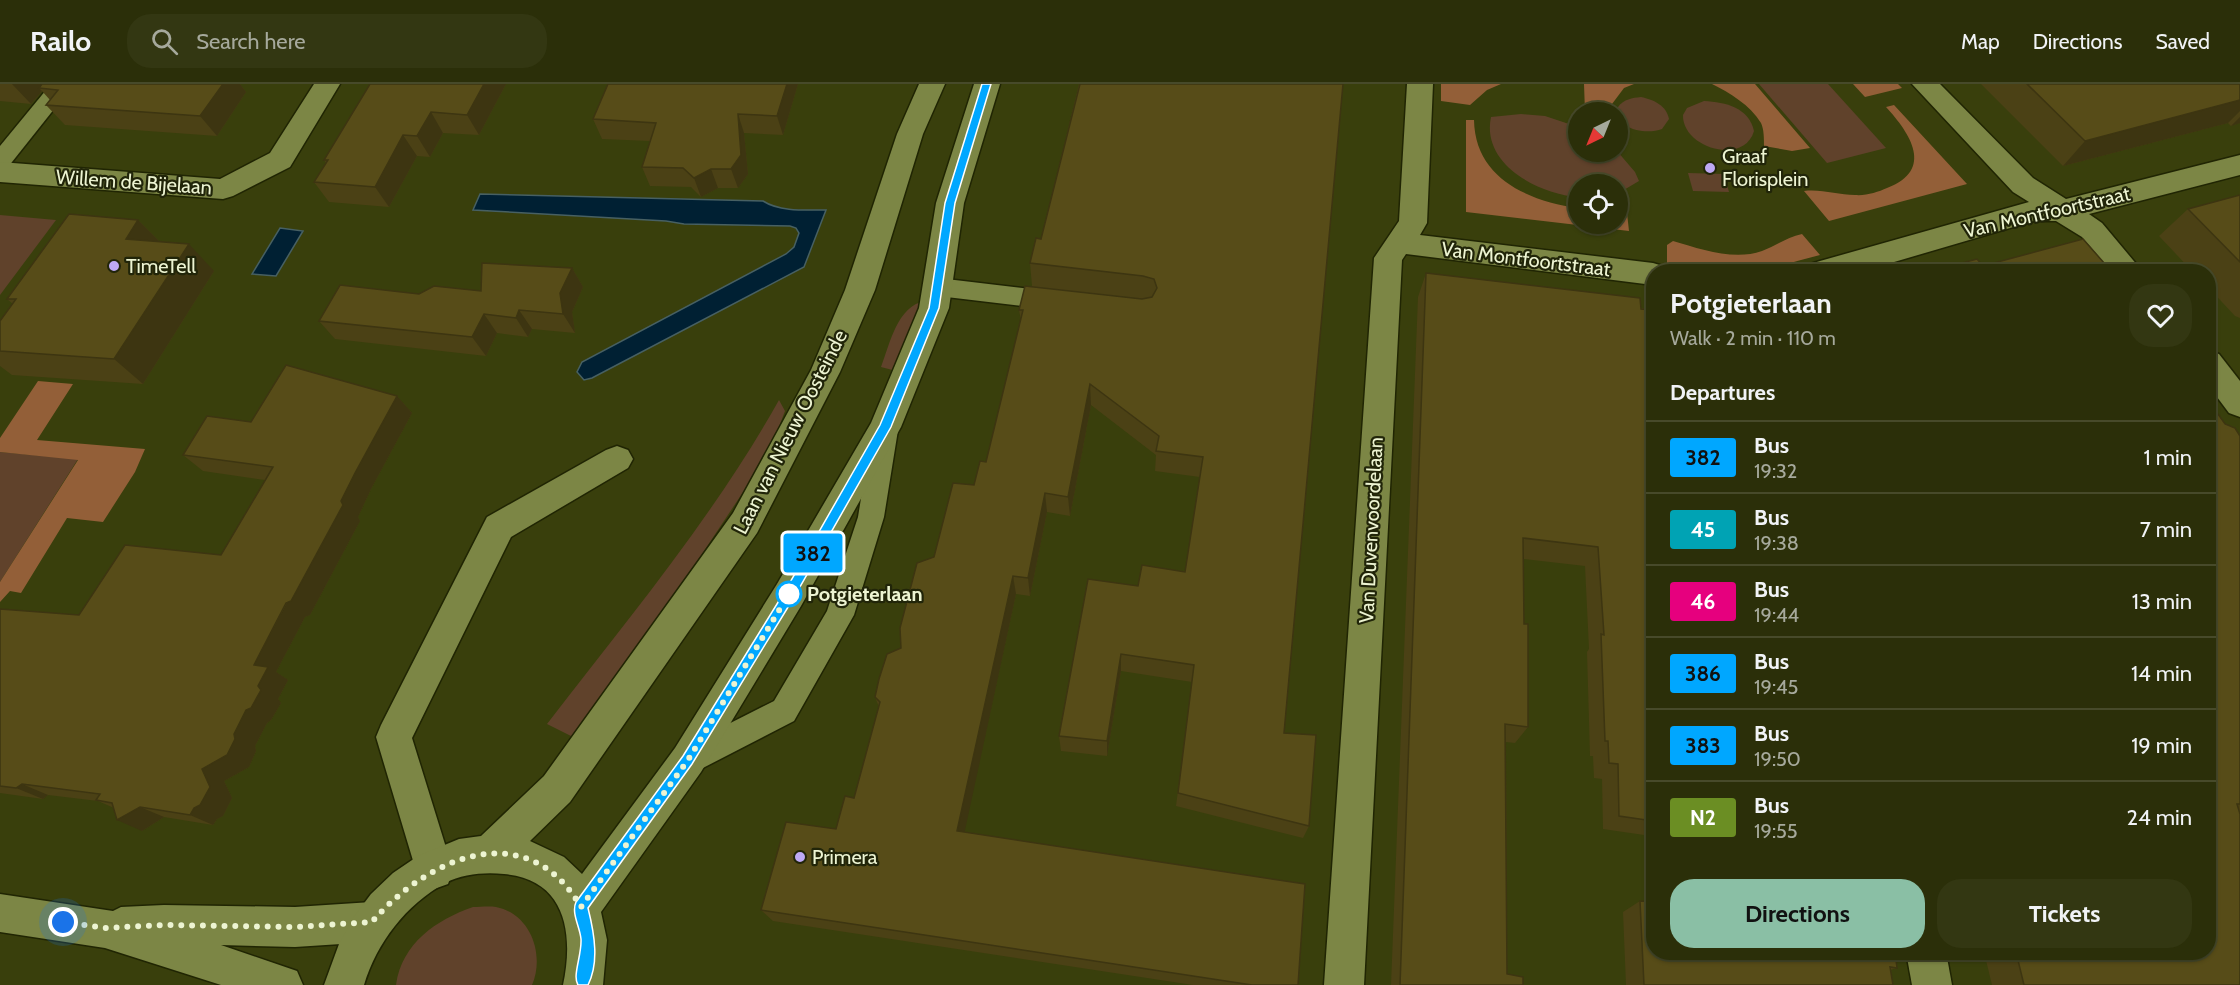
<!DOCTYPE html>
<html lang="en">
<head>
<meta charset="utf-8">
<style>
	body { margin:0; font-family:Cabin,sans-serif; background:#333712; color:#f1f3f6; height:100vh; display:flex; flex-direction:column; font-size:22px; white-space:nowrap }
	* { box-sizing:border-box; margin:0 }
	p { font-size:20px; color:#a6a99c }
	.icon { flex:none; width:33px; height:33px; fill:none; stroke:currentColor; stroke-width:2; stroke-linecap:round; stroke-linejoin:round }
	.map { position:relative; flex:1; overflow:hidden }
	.sheet { position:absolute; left:1646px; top:180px; width:570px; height:696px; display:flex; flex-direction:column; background:#2b2f09; border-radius:24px; box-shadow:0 2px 4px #0004,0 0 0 2px #474a2a }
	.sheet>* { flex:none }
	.badge { padding:0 12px; border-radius:4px; font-size:21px; line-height:39px }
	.needle { width:39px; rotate:223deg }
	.tools { position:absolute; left:1568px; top:18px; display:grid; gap:12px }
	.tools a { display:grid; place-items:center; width:60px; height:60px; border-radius:50%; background:#2b2f09; box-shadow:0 2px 4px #0004,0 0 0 2px #474a2a; font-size:30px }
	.you { position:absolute; width:30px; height:30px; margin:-15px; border:4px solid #fff; border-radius:50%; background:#1a73e8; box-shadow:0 0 0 9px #1a73e833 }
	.map>.badge { position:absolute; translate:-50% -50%; box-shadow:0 0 0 3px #fff }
	h2 { padding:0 24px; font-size:22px; line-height:54px }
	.round { display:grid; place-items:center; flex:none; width:63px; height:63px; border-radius:24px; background:#333712 }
	.head { display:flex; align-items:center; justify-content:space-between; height:102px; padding:0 24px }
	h1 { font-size:28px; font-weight:700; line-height:45px }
	.primary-button { display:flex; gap:12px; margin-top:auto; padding:12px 24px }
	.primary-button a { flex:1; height:69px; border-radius:24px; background:#8abfa5; color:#111; font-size:24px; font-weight:700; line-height:69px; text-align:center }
	.primary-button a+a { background:#333712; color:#f1f3f6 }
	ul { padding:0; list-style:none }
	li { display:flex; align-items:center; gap:18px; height:72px; padding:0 24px; border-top:2px solid #474a2a }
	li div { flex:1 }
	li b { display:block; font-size:22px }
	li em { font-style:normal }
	li .badge { min-width:66px; font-weight:700; text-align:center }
	header { display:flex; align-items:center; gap:36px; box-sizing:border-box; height:84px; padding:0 30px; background:#2b2f09; border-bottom:2px solid #474a2a }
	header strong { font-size:28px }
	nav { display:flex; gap:33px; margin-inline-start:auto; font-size:21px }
	.search { width:420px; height:54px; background:#333712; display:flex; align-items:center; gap:15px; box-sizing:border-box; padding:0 21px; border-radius:24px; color:#a6a99c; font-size:22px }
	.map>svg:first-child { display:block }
	.green { fill:#60422b }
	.forest { fill:#935f38 }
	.water { fill:#002033; stroke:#476063; stroke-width:1.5 }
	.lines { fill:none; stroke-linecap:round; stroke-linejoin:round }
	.lane-casing { stroke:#202503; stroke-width:3 }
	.street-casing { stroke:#202503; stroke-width:3 }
	.secondary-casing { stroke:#202503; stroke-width:3 }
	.lane { fill:#7c8645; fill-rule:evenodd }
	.street { fill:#7c8645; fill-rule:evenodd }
	.secondary { fill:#7c8645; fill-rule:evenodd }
	.wall { fill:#4b4115 }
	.shaded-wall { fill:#3d3511 }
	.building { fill:#574c18; stroke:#3d3511; stroke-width:1.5 }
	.line { fill:#00a7ff; stroke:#fff; stroke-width:1.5 }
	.walk { stroke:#edf4d2; stroke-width:6; stroke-dasharray:0 10.8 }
	.poi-dot { fill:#bea9f5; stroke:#212509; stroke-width:2 }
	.stop-dot { fill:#fff; stroke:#00a7ff; stroke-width:3 }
	.labels { text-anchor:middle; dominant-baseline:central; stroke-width:4.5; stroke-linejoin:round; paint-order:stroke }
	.poi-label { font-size:20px; fill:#edf4d2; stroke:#212509; text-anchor:start }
	.street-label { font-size:20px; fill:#edf4d2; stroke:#212509 }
	.stop-label { font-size:20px; font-weight:bold; fill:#edf4d2; stroke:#212509; text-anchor:start }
</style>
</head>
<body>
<header>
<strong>Railo</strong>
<div class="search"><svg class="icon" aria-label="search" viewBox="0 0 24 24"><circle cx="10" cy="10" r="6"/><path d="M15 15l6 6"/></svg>Search here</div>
<nav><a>Map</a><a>Directions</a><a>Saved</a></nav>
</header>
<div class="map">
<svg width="2240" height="901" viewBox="0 0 2240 901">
	<rect width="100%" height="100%" fill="#393f0c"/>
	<g class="green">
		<path d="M1759 0H1828L1886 64 1827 79Z"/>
		<path d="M1641 13C1654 16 1666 21 1669 35L1662 45C1646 51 1615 46 1618 23 1624 15 1632 14 1641 13Z"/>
		<path d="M1704 17C1726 18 1749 24 1754 47 1744 82 1682 64 1683 31L1687 24Z"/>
		<path d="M1521 30 1545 32 1578 43V68L1617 67 1635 88 1639 97 1617 110V100H1578V113C1538 110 1481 80 1491 33Z"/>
		<path d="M1688 89 1724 90 1729 108 1693 107Z"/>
		<path d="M0 131 56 136 0 211Z"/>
		<path d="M925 217 900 288 881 283C890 260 897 222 925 217Z"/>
		<path d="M779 316 785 327 769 369 631 577 575 654 547 640C628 535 714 432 779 316Z"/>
		<path d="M0 368 78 375 0 498Z"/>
		<path d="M473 823C480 823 489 822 496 823 531 830 545 871 532 901H396C402 859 436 836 473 823Z"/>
	</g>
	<g class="forest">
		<path d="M1441 0H1501L1487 6 1470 21 1441 17Z"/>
		<path d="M1584 0H1634L1624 4 1609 24V28H1585Z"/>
		<path d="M1712 0H1755L1810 64 1792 67 1764 62C1764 55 1764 45 1761 39 1750 21 1730 9 1712 0Z"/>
		<path d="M1853 0H1898L1902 4 1865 13Z"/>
		<path d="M1894 21 1967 100 1829 137 1804 107C1822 105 1838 111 1855 111 1866 112 1878 108 1887 104 1935 86 1910 49 1886 23Z"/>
		<path d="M1466 36H1474C1475 94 1528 117 1578 124V140H1617V122L1626 120 1629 147 1466 128Z"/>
		<path d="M1802 150 1820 171C1799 176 1778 184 1756 185 1726 187 1696 182 1667 179V161L1673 157C1700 165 1734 177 1762 167 1776 162 1787 153 1802 150Z"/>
		<path d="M38 297 73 300 37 356 145 365 135 388 103 438 67 434 21 509 10 507 0 518V498L78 376 0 368V354Z"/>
	</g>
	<g class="water">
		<path d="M480 110 763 117C780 128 806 126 826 126L804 183 592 294 584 296 577 288 582 278 786 170 794 163 799 149 796 144 790 142 684 140 666 137 473 126Z"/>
		<path d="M280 144 303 147 276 192 252 190Z"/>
	</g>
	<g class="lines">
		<g class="lane-casing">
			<g id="lane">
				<path d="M51 0H74L8 83 0 85V62Z"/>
				<path d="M938 194 1057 208 1065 210 1069 217 1065 224 1057 226 938 212 930 209 926 203 930 197Z"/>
				<path d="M885 335 894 339 898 346 884 433 854 531 794 637 699 686 688 690 677 686 673 676 677 666 774 617 827 527 858 433 872 346 876 339Z"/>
			</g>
		</g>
		<g class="street-casing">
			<g id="street">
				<path d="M314 0H340L290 83 233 112 223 115 0 98V78L220 95 270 69Z"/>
				<path d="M1407 0H1433L1427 139 1420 151 1653 179 1663 182 1666 188H1653V201L1406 170 1402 176 1364 901H1324L1374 174 1399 137Z"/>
				<path d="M1912 0H1940L2033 94 2066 115 2240 71V91L2089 130 2102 139 2143 188H2112L2082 153 2056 137H2034L1860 188H1806L1810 180 1820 177 2029 118 2013 108Z"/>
				<path d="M2208 267 2219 270 2240 297V333L2229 329 2208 301Z"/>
				<path d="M617 362 628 366 633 375 628 384 511 453 412 654 453 786 448 800 434 805 420 800 376 653 381 641 487 433 606 366Z"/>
				<path d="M0 810 113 827 121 823 164 821 295 823 372 818 386 824 392 838 386 852 372 858 295 863 221 861 297 887 303 901H221L105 864 0 848Z"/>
				<path d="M1906 868H1946L1952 901H1912Z"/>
			</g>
		</g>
		<g class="secondary-casing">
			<path id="secondary" d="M919 0H945L923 50 875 206 840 288 757 449 570 718 530 757 564 773 582 790 675 664 777 500 871 339 919 224 936 119 974 0H1000L964 119 949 224 901 343 801 522 701 688 601 828 607 856 603 901H563C574 850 566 795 504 790 484 788 463 790 445 799 406 821 377 858 364 901H324L339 860 353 834 371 810 393 789 418 772 459 755 481 752 544 692 733 429 811 286 845 206 897 50Z"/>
		</g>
		<use href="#lane" class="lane"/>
		<use href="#street" class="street"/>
		<use href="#secondary" class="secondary"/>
	</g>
	<g class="wall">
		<path d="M0 0H240L246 8 217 52 65 41 46 21 50 16 42 7 31 20 0 17Z"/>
		<path d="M370 0H506L479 51 443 49 430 73 417 72 389 123 329 118 314 98 326 79 324 76Z"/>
		<path d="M798 0 783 51 744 49 748 90 738 104H718L701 113 691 103 650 102 642 83 650 57 602 55 593 35Z"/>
		<path d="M1079 0H1343L1284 649 1309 742 1303 754 1176 722 1192 598 1121 587 1107 672 1061 667 1059 652 1138 502 1185 488 1200 393 1155 387 1156 371 1091 321 1070 432 1047 428 1030 512 1016 510 964 748 1298 901H1193L773 837 761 826 836 745 854 714 879 623 875 613 901 564 934 473 986 378 1021 237 1019 226 1032 202 1030 179 1041 155Z"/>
		<path d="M1981 0H2240V39L2231 42 2228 39 2063 82Z"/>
		<path d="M2240 111V234L2235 232 2208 203V188H2193L2159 152 2188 125Z"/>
		<path d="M138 136 159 157 214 187 143 300 12 291 0 282V237L13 220 7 215Z"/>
		<path d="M572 184 583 203 572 228 575 249 532 245 528 253 497 249 486 272 335 255 319 237 419 210 481 207Z"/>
		<path d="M1426 189 1653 226V744L1644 751 1603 745 1602 695 1594 694 1593 672H1590L1587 568 1589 565 1585 482 1523 475 1524 540 1528 643 1515 659 1506 658 1507 890 1523 901H1391L1418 213Z"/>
		<path d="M397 312 412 329 371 405 358 433 360 437 310 531 305 533 276 588 288 596 278 615 281 619 271 636 267 639 255 662 256 667 249 683 224 697 232 714 223 732 217 735 213 741 164 733 142 747 114 724 98 717 48 711 43 715 0 709V525L79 531 221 471 265 396 203 387 183 371Z"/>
		<path d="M2225 340 2240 352V901H1992L1984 868H2208Z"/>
		<path d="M1640 817 1895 868 1897 884 1890 886 1893 901H1626L1623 828Z"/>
	</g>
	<g class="shaded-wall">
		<path d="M12 0H48L39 4 42 7 31 20Z"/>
		<path d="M223 0H240L246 8 217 52 200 32Z"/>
		<path d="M484 0H506L479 51 467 31Z"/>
		<path d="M787 0H798L783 51 777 32Z"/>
		<path d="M2240 16V27L2228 39 2063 82 2085 57Z"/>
		<path d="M431 28 443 49 430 73 417 52Z"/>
		<path d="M738 30 744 49 748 90 738 104 731 85Z"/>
		<path d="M2240 33V39L2231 42Z"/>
		<path d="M403 51 417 72 389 123 375 103Z"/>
		<path d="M711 85 718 104 701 113 694 94Z"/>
		<path d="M138 136 165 163 126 155Z"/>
		<path d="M189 160 214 187 143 300 114 275Z"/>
		<path d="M572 184 583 203 572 228 575 249 563 230 560 209Z"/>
		<path d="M519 226 532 245 528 253 516 234Z"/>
		<path d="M484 230 497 249 486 272 472 253Z"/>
		<path d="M1090 300 1091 321 1070 432 1068 413Z"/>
		<path d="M397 312 412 329 371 405 358 433 360 437 310 531 305 533 276 588 288 596 278 615 281 619 271 636 267 639 255 662 256 667 249 683 224 697 232 714 223 732 217 735 213 741 190 731 202 685 234 650 258 602 254 581 341 417 355 389Z"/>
		<path d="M1045 409 1047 428 1030 512 1028 494Z"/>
		<path d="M1013 492 1016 510 962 760 957 747Z"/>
		<path d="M1121 570V587L1107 672V657Z"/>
		<path d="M22 700 48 711 43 715 16 704Z"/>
		<path d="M140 723 164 733 142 747 117 736Z"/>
	</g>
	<g class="building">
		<path d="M42 0H223L200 32 46 21 58 6 39 4Z"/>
		<path d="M370 0H484L467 31 431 28 417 52 403 51 375 103 314 98 328 76H324Z"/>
		<path d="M608 0H787L777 32 738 30 741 71 731 85H711L694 94 683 84 642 83 656 39 593 35Z"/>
		<path d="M1080 0H1343L1284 649 1316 651 1309 742 1178 709 1194 581 1121 570 1107 657 1059 652 1088 495 1138 502 1142 481 1185 488 1203 373 1156 367 1159 352 1090 300 1068 413 1045 409 1028 494 1013 492 957 747 1305 800 1298 901H1252L761 826 786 738 836 745 845 712 854 714 880 618 875 613 879 595 887 570 901 564 900 544 917 479 934 473 953 399 974 401 980 377 986 378 1023 226H1019L1025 202 1142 215 1152 213 1157 204 1154 195 1143 192 1030 179 1036 154 1041 155Z"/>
		<path d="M2027 0H2240V16L2085 57Z"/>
		<path d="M2240 111V178L2188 125Z"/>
		<path d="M69 130 138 136 126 155 189 160 114 275 0 267V237L16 215H7Z"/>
		<path d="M2083 155 2112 188H1928L1977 175 1983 182Z"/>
		<path d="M482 179 572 184 560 209 563 230 519 226 516 234 484 230 472 253 319 237 340 201 419 210 434 202 481 207Z"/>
		<path d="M1426 189 1640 214 1641 225 1653 226V737L1619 732 1618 680 1609 679 1608 657H1605L1601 550 1604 551 1598 463 1523 454 1524 540H1528V643L1505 640 1507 890 1523 893V901H1400Z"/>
		<path d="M286 281 397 312 355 389 341 417 343 421 291 517 286 519 254 581 268 583 258 602 261 606 251 624 246 626 234 650 235 655 227 671 202 685 210 703 200 721 194 724 190 731 140 723 117 736 112 719 96 716 100 710 22 700 16 704 0 702V525L79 531 125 461 221 471 273 383 183 371 207 332 251 338Z"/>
		<path d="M2208 316 2225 340 2235 344 2240 352V720H2237L2240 730V901H2024L2016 868H2208Z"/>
		<path d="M1640 817 1653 818V868H1895L1897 884 1890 883 1893 901H1644Z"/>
	</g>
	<path class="line" d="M982 0H991L955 119 939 224 891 343 793 515 692 680 588 824C595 852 599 879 588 901H578C572 892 582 871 581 855 580 843 571 829 576 818L683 672 785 507 880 341 929 224 945 119Z"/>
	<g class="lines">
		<path class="walk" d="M63 838 105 844 164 841 295 843 372 838C429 772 527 731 581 823L688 676 789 510"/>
	</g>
	<g class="poi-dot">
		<circle cx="1710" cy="84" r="6"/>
		<circle cx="114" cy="182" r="6"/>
		<circle cx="800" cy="773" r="6"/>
	</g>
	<circle class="stop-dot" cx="789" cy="510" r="12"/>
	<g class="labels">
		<g class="poi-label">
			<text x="1722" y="72">Graaf<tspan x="1722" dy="23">Florisplein</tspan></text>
			<text x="126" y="182">TimeTell</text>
			<text x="812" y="773">Primera</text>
		</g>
		<g class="street-label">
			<text transform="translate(134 98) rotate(4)">Willem de Bijelaan</text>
			<text transform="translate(2047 128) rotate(-13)">Van Montfoortstraat</text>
			<text transform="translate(1526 175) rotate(7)">Van Montfoortstraat</text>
			<text transform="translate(790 348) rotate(-63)">Laan van Nieuw Oosteinde</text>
			<text transform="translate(1371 446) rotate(-87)">Van Duvenvoordelaan</text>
		</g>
		<g class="stop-label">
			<text x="807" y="510">Potgieterlaan</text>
		</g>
	</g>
</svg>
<div class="tools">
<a><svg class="needle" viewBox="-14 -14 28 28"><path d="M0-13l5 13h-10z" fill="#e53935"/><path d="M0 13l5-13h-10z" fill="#a6a99c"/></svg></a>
<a><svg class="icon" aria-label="locate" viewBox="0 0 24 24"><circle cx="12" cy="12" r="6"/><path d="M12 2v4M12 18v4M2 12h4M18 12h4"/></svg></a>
</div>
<div class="you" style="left:63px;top:838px"></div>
<b class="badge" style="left:813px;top:469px;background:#00a7ff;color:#111">382</b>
<section class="sheet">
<div class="head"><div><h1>Potgieterlaan</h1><p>Walk · 2 min · 110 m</p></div><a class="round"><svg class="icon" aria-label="heart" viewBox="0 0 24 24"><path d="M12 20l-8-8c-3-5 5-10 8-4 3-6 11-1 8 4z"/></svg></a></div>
<h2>Departures</h2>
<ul>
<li><span class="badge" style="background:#00a7ff;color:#111">382</span><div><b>Bus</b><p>19:32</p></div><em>1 min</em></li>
<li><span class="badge" style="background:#00a3b4;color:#fff">45</span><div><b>Bus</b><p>19:38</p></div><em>7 min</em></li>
<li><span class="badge" style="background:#e6007e;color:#fff">46</span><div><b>Bus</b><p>19:44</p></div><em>13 min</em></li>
<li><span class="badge" style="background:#00a7ff;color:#111">386</span><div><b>Bus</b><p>19:45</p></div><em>14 min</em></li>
<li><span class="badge" style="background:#00a7ff;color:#111">383</span><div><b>Bus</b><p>19:50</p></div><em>19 min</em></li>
<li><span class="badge" style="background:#6b8e23;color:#fff">N2</span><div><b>Bus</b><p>19:55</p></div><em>24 min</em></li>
</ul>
<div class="primary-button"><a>Directions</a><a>Tickets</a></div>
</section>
</div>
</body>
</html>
